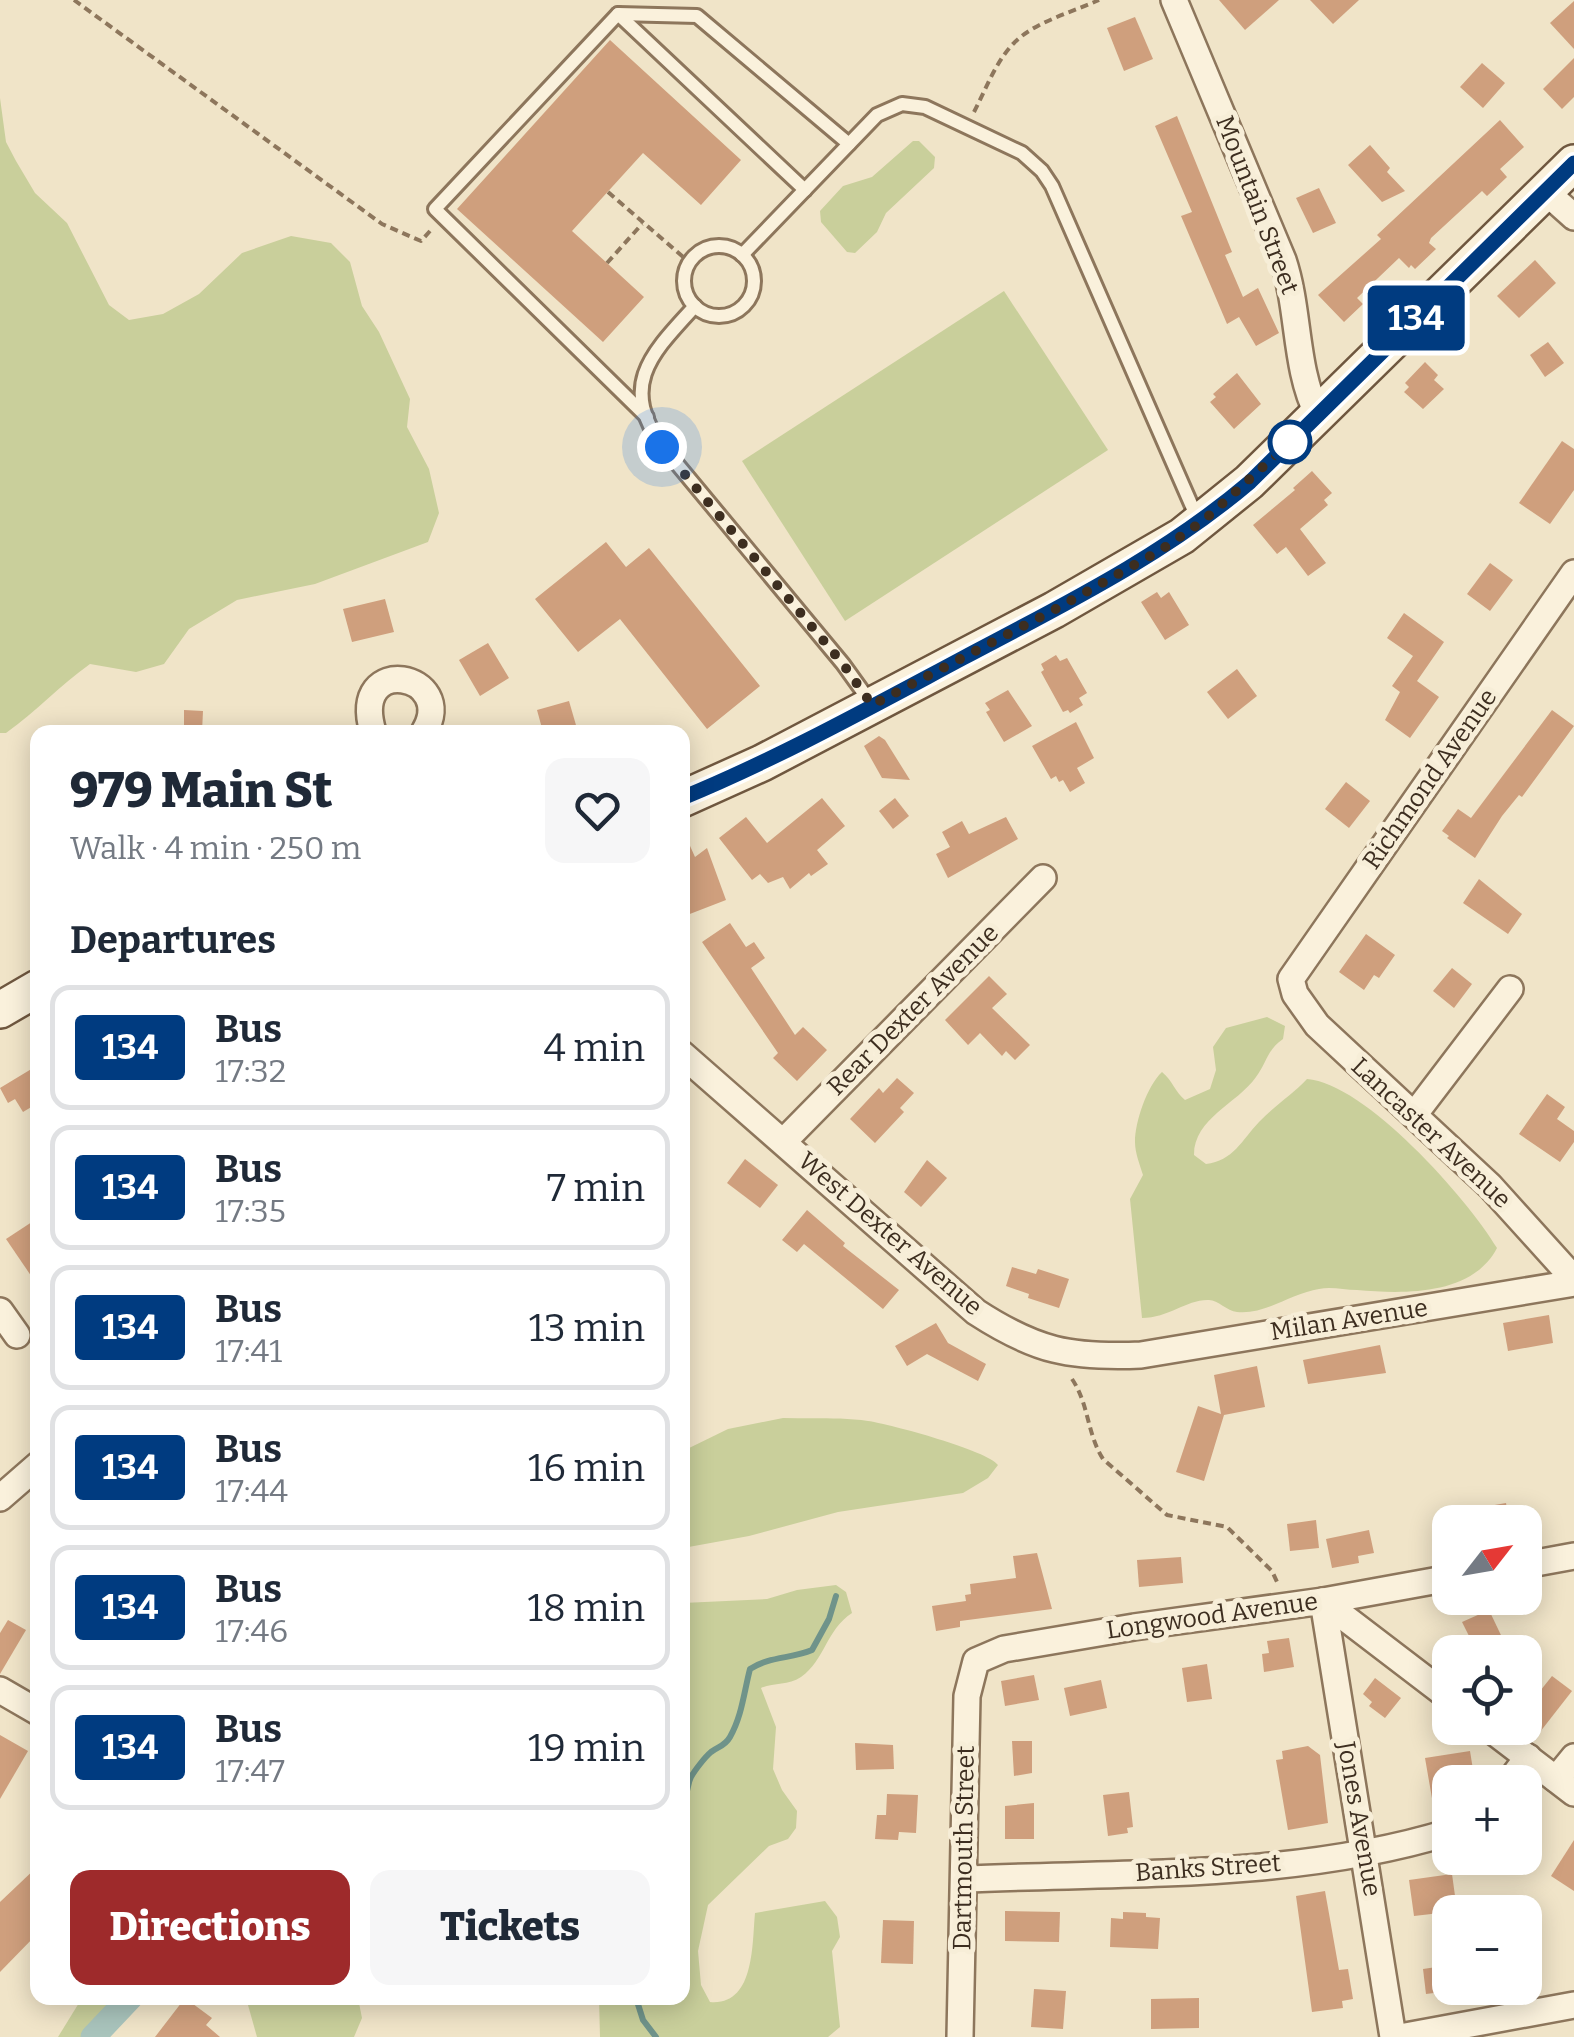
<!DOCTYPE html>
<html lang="en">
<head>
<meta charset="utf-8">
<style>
	body { margin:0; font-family:Bitter,serif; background:#f6f6f7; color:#1f2937; height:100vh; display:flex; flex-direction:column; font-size:38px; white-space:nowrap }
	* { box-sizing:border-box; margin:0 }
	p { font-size:32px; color:#747a83 }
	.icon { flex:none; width:55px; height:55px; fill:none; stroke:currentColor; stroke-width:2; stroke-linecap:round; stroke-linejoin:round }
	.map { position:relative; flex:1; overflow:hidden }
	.drawer { position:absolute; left:30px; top:725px; width:660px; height:1280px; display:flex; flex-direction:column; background:#fff; border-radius:20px; box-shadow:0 5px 25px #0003 }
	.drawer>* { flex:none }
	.badge { padding:0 20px; border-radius:8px; font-size:35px; line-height:65px }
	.needle { width:65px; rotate:59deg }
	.controls { position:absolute; left:1432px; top:1505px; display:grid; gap:20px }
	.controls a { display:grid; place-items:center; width:110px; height:110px; border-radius:20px; background:#fff; box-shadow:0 5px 25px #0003; font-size:50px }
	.you { position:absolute; width:50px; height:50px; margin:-25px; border:8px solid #fff; border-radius:50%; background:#1a73e8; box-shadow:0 0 0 15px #1a73e833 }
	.map>.badge { position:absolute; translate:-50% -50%; box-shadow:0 0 0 5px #fff }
	h2 { padding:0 40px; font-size:38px; line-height:90px }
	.round { display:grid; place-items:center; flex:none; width:105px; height:105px; border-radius:20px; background:#f6f6f7 }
	.summary { display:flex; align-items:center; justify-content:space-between; height:170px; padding:0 40px }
	h1 { font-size:48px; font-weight:800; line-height:75px }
	.cta { display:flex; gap:20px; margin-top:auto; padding:20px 40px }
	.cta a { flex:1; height:115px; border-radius:20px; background:#9e2a2b; color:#fff; font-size:40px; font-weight:800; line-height:115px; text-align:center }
	.cta a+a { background:#f6f6f7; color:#1f2937 }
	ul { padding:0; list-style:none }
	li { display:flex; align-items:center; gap:30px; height:125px; margin:0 20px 15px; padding:0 20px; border:5px solid #e0e1e3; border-radius:20px }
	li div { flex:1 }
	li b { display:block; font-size:38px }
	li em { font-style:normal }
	li .badge { min-width:110px; font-weight:700; text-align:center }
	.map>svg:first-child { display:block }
	.green { fill:#c9cf9b }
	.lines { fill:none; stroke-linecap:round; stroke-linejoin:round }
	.stream { stroke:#6f938a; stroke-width:6 }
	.canal { stroke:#a9c4bc; stroke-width:25 }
	.building { fill:#cf9f7d }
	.service-casing { stroke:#8d765c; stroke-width:18 }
	.minor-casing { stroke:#8d765c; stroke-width:30 }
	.secondary-casing { stroke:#6f573f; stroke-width:40 }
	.path { stroke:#8d765c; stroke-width:4; stroke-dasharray:8 5; stroke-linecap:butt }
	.service { stroke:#faf1dc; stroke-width:12 }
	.minor { stroke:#faf1dc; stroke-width:25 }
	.secondary { stroke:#faf1dc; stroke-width:35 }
	.line-casing { stroke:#fff; stroke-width:22 }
	.line { stroke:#003b80; stroke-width:15 }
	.walk { stroke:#3d2e20; stroke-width:10; stroke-dasharray:0 18 }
	.stop-dot { fill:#fff; stroke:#003b80; stroke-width:5 }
	.labels { text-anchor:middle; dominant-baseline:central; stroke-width:10; stroke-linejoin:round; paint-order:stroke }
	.street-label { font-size:25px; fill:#3d2e20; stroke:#f7eed8 }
</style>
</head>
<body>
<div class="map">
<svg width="1574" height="2037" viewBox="0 0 1574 2037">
	<rect width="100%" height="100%" fill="#f0e4c8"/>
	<g class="green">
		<path d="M0 98 6 142 16 161 35 193 67 223 109 305 129 320 163 314 199 294 242 253 291 236 331 243 350 262 362 306 379 332 410 399 407 427 429 469 439 513 428 542 315 584 237 600 189 629 164 664 136 672 90 664C60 685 36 712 6 733H0Z"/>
		<path d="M913 141H919L935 157 934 168 886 213 877 232 855 253 847 252 821 222 820 211 843 186 872 177Z"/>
		<path d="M1004 291 1108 450 845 621 742 461Z"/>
		<path d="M1267 1017 1285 1026 1283 1039C1267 1050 1267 1062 1256 1077 1237 1104 1194 1118 1194 1155L1206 1164C1233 1161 1242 1140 1259 1122 1274 1106 1292 1095 1307 1079 1365 1083 1468 1199 1497 1248 1472 1296 1404 1294 1357 1290 1344 1290 1331 1286 1319 1289 1292 1293 1265 1315 1237 1312 1227 1311 1218 1300 1209 1300 1187 1299 1169 1318 1142 1318L1130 1199 1143 1175C1140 1165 1135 1153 1135 1142 1135 1122 1147 1086 1162 1072 1173 1081 1175 1092 1185 1100L1210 1089 1216 1070 1213 1047 1226 1028Z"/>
		<path d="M783 1418C811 1419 841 1417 868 1421 890 1424 989 1451 998 1465L988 1478 963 1493 838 1512 749 1536 683 1548V1451L728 1429Z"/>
		<path d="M836 1585 846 1592 852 1613C826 1630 825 1660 801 1677 788 1686 774 1682 761 1688L776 1727 773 1769 782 1790 797 1811 796 1828 788 1839 769 1846 708 1905 698 1951 701 1985 710 2002C755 2006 752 1944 755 1913L825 1901 837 1917 840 1937 832 1951 840 2027 828 2037H600L599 1998H682L683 1603 767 1599 797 1590Z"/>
		<path d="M82 1998H144L123 2021 102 2037H58Z"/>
		<path d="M246 1998H358L362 2018 354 2037H257Z"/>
	</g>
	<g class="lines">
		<g class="stream">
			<path d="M682 1799C690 1791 686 1787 691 1777 695 1770 705 1757 711 1752 719 1746 725 1746 730 1737 742 1716 744 1692 750 1669 770 1656 791 1659 812 1650L829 1619 836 1596"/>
			<path d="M636 1998 643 2020 656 2037"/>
		</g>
		<path class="canal" d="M93 2037 130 1998"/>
	</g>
	<g class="building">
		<path d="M1219 0H1279L1245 30Z"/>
		<path d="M1310 0H1359L1333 24Z"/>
		<path d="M1574 1V49L1550 23Z"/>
		<path d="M1135 17 1153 59 1124 71 1107 28Z"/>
		<path d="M610 40 741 160 701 205 643 153 572 231 644 297 603 342 457 209Z"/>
		<path d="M1574 58V97L1562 109 1543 89Z"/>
		<path d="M1482 63 1505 83 1483 108 1460 87Z"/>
		<path d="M1177 116 1232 252 1225 255 1243 297 1258 288 1279 333 1256 346 1239 317 1227 324 1181 216 1192 212 1155 126Z"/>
		<path d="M1500 120 1524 147 1500 169 1507 177 1487 196 1482 191 1431 238 1429 243 1436 249 1415 269 1411 265 1409 268 1399 258 1357 298 1363 304 1344 322 1318 295 1381 239 1377 235Z"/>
		<path d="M1370 145 1390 168 1387 172 1405 191 1382 202 1348 165Z"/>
		<path d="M1319 188 1336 223 1313 233 1296 198Z"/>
		<path d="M1535 260 1556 283 1519 318 1497 296Z"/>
		<path d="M1548 342 1564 363 1545 377 1530 355Z"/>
		<path d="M1425 362 1438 375 1434 380 1444 389 1423 409 1404 392 1409 387 1405 383Z"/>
		<path d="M1237 373 1261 404 1234 429 1210 402 1216 397 1213 394Z"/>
		<path d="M1562 441 1574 449V490L1550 524 1519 503Z"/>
		<path d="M1312 471 1332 493 1324 500 1328 505 1300 529 1326 563 1308 576 1286 547 1277 554 1253 525 1295 490 1293 488Z"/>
		<path d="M606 542 626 567 649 548 760 686 707 729 620 619 578 652 535 599Z"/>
		<path d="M1490 563 1513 580 1490 611 1467 594Z"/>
		<path d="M1157 592 1161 598 1169 592 1189 625 1165 640 1141 602Z"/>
		<path d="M385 599 394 632 352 642 343 609Z"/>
		<path d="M1404 613 1444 642 1417 681 1439 697 1410 738 1385 720 1400 692 1392 686 1413 656 1387 638Z"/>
		<path d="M488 643 509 678 480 696 459 660Z"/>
		<path d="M1056 655 1060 661 1067 658 1087 693 1079 698 1083 705 1070 713 1068 710 1063 712 1041 672 1044 670 1041 664Z"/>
		<path d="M1237 669 1257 696 1228 719 1207 692Z"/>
		<path d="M1008 690 1032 726 1004 742 986 712 990 710 985 703Z"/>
		<path d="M569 701 578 732H543L537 710Z"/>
		<path d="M184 710 203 711 202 732H184Z"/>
		<path d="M1552 710 1574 726 1522 797 1519 795 1502 816 1475 858 1447 838 1449 836 1442 831 1458 809 1471 818Z"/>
		<path d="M1076 722 1094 758 1077 768 1085 783 1070 792 1063 780 1059 782 1056 776 1051 779 1032 746Z"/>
		<path d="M879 736 885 740 910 780 882 778 864 746Z"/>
		<path d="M1346 782 1370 801 1349 828 1325 809Z"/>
		<path d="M822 798 845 826 817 850 828 864 811 876 809 873 790 889 783 877 768 883 760 874 752 880 719 838 746 817 767 843Z"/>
		<path d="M895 798 909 816 893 829 879 811Z"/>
		<path d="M1006 817 1018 839 948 878 936 854 950 847 942 832 962 821 969 834Z"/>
		<path d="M682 828 695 857 707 848 726 900 682 917Z"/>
		<path d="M1479 879 1522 914 1508 934 1463 903Z"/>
		<path d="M730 923 746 947 754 942 765 958 751 968 795 1035 803 1027 827 1050 797 1081 773 1058 778 1053 702 942Z"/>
		<path d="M1366 934 1395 955 1379 978 1374 975 1364 990 1339 972Z"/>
		<path d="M1452 968 1472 984 1454 1008 1433 991Z"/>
		<path d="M989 976 1007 994 992 1008 1030 1045 1015 1060 1006 1051 1002 1056 980 1033 968 1045 945 1020Z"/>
		<path d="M38 1065V1103L23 1112 15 1099 8 1103 0 1088Z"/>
		<path d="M897 1078 914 1093 900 1108 904 1112 875 1143 850 1119 879 1088 883 1093Z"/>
		<path d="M1547 1094 1565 1107 1557 1119 1574 1131V1142L1560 1162 1519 1134Z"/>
		<path d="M745 1159 778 1185 760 1208 727 1183Z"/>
		<path d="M927 1160 947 1178 921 1207 904 1192Z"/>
		<path d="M807 1210 845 1243 843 1246 899 1290 883 1309 804 1244 797 1252 782 1240Z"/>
		<path d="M38 1218V1286L6 1239Z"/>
		<path d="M1012 1267 1036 1274 1038 1269 1069 1279 1059 1308 1028 1298 1029 1294 1006 1286Z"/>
		<path d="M1549 1315 1553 1343 1508 1351 1503 1323Z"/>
		<path d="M936 1323 948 1343 986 1364 978 1381 927 1354 907 1366 895 1346Z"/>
		<path d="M1380 1345 1386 1373 1308 1384 1303 1360Z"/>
		<path d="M1257 1366 1265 1407 1224 1415 1204 1481 1176 1472 1198 1406 1221 1414 1214 1375Z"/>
		<path d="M1506 1503 1509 1522H1449V1513Z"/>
		<path d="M1316 1520 1319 1548 1290 1551 1287 1524Z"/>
		<path d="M1369 1530 1374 1553 1358 1556 1359 1563 1332 1568 1326 1539Z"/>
		<path d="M1037 1553 1052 1609 960 1621V1627L936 1631 932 1606 966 1601 965 1595 971 1594 970 1584 1016 1578 1013 1556Z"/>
		<path d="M1181 1557 1183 1583 1139 1587 1137 1560Z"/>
		<path d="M1489 1610 1509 1652H1477L1462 1622Z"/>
		<path d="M8 1620 26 1630 0 1674V1633Z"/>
		<path d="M1289 1638 1294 1667 1264 1672 1262 1654 1269 1653 1267 1641Z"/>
		<path d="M1207 1664 1212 1699 1187 1702 1182 1668Z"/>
		<path d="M1034 1675 1039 1700 1005 1706 1001 1681Z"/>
		<path d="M1552 1676 1572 1691 1540 1732 1525 1720V1710Z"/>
		<path d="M1375 1678 1401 1698 1385 1718 1369 1706 1372 1702 1363 1694Z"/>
		<path d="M1101 1680 1107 1708 1070 1716 1064 1688Z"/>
		<path d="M0 1735 28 1751 0 1799Z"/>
		<path d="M1012 1741H1032V1773L1014 1776Z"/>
		<path d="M855 1743 893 1745 894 1769 856 1770Z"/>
		<path d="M1308 1746 1320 1755 1328 1823 1288 1830 1276 1760 1283 1759 1282 1751Z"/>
		<path d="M1470 1751 1475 1782H1450V1801L1433 1804 1425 1758Z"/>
		<path d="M1129 1792 1133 1827 1127 1828 1128 1833 1108 1836 1103 1795Z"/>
		<path d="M887 1794 918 1795 916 1833 899 1832 898 1840 875 1839 877 1815H886Z"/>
		<path d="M1034 1803V1839H1005V1806Z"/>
		<path d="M1574 1840V1891L1551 1876Z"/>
		<path d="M38 1866V1933L0 1972V1902Z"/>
		<path d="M1452 1874 1456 1903 1439 1906 1440 1913 1414 1916 1409 1880Z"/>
		<path d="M1325 1891 1339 1970 1348 1969 1353 1999 1342 2001 1343 2008 1312 2012 1296 1896Z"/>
		<path d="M1005 1911 1060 1912 1059 1942 1005 1941Z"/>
		<path d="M1123 1912 1146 1913V1917L1160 1918 1158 1949 1110 1947 1111 1918 1123 1919Z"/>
		<path d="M883 1920 914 1921 913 1964 881 1963Z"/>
		<path d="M1450 1965V1991L1426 1994 1423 1969Z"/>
		<path d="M1034 1989 1066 1991 1063 2029 1031 2027Z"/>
		<path d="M185 1998 212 2018 206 2025 220 2037H155Z"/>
		<path d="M1199 1998V2028L1151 2029V1999Z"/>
	</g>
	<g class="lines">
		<g class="service-casing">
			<g id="service">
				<path d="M618 14 805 190"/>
				<circle cx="719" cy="281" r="35"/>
				<path d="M742 255 877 115 902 104 925 107 1022 153 1042 171 1052 186 1198 520"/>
				<path d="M695 306C653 352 617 385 663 447L843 664 871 703"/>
				<path d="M647 417 435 209 618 14 697 16 849 144"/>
			</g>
		</g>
		<g class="minor-casing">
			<g id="minor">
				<path d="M1174 0 1283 260C1300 311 1294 367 1318 415"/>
				<path d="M1546 192 1574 217"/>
				<path d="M1574 573 1291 979 1295 994 1317 1025 1490 1186 1574 1279"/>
				<path d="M373 732C349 651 459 674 424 732"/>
				<path d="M682 1054 976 1312C1036 1351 1070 1358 1141 1355L1574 1283"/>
				<path d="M1414 1115 1510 989"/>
				<path d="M784 1141 1043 878"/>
				<path d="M0 1311 17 1335"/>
				<path d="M0 1498 38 1465"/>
				<path d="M1525 1565 1574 1556"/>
				<path d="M1323 1601 1393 2037"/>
				<path d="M1323 1601 1450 1698"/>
				<path d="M0 1690 38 1712"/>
				<path d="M1489 1728 1574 1793"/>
				<path d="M1556 1779 1574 1757"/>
				<path d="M1509 1782 1528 1757"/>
				<path d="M964 1879C1125 1872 1294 1880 1450 1832"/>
				<path d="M960 2037 967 1696 976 1661 1004 1649 1134 1627 1323 1601 1450 1578"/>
				<path d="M1400 2037 1574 2005"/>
			</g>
		</g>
		<g class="secondary-casing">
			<g id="secondary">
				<path d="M682 799 762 763 1054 610 1182 536 1249 482 1574 163"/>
				<path d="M0 1010 38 988"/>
			</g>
		</g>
		<g class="path">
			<path d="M74 0 382 224 421 241 430 231"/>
			<path d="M974 112C986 89 996 61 1014 43 1034 22 1073 12 1099 0"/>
			<path d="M608 192 689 262"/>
			<path d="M607 263 642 224"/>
			<path d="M1072 1379C1089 1404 1087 1434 1103 1459L1167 1515 1227 1527 1272 1571 1278 1584"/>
		</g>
		<use href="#service" class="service"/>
		<use href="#minor" class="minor"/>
		<use href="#secondary" class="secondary"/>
	</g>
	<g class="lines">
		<g class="line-casing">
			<path id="line" d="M682 798C779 758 871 707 963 658 1063 605 1163 556 1250 482L1574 163"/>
		</g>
		<use href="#line" class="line"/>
		<path class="walk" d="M662 447 843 664 872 705 1054 610 1161 550 1203 521 1295 438 1290 442"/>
	</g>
	<circle class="stop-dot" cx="1290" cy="442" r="20"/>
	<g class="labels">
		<g class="street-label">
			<text transform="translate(1257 205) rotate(69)">Mountain Street</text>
			<text transform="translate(1430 779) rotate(-55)">Richmond Avenue</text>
			<text transform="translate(913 1010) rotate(-45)">Rear Dexter Avenue</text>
			<text transform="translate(1431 1133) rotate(43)">Lancaster Avenue</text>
			<text transform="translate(890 1234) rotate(41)">West Dexter Avenue</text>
			<text transform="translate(1349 1320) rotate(-9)">Milan Avenue</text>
			<text transform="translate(1212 1616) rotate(-8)">Longwood Avenue</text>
			<text transform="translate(1359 1819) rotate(80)">Jones Avenue</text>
			<text transform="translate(964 1848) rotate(-89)">Dartmouth Street</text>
			<text transform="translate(1208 1868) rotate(-4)">Banks Street</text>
		</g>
	</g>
</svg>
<div class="controls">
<a><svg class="needle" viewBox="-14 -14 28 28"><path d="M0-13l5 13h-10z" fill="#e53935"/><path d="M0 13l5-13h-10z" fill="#747a83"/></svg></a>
<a><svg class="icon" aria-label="locate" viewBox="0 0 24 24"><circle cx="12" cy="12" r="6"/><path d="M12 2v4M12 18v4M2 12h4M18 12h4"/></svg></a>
<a>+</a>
<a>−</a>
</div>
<div class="you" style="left:662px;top:447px"></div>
<b class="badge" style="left:1416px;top:318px;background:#003b80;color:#fff">134</b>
<section class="drawer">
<div class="summary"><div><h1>979 Main St</h1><p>Walk · 4 min · 250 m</p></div><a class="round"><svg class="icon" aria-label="heart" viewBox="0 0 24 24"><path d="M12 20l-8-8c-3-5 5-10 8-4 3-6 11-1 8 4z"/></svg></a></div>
<h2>Departures</h2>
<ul>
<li><span class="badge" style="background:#003b80;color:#fff">134</span><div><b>Bus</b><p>17:32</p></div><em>4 min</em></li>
<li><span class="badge" style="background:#003b80;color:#fff">134</span><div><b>Bus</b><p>17:35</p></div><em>7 min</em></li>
<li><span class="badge" style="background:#003b80;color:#fff">134</span><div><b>Bus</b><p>17:41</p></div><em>13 min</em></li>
<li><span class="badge" style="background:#003b80;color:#fff">134</span><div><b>Bus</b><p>17:44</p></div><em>16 min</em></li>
<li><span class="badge" style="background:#003b80;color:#fff">134</span><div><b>Bus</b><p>17:46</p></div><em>18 min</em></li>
<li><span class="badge" style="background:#003b80;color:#fff">134</span><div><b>Bus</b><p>17:47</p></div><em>19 min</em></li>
</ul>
<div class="cta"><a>Directions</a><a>Tickets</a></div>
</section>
</div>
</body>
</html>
